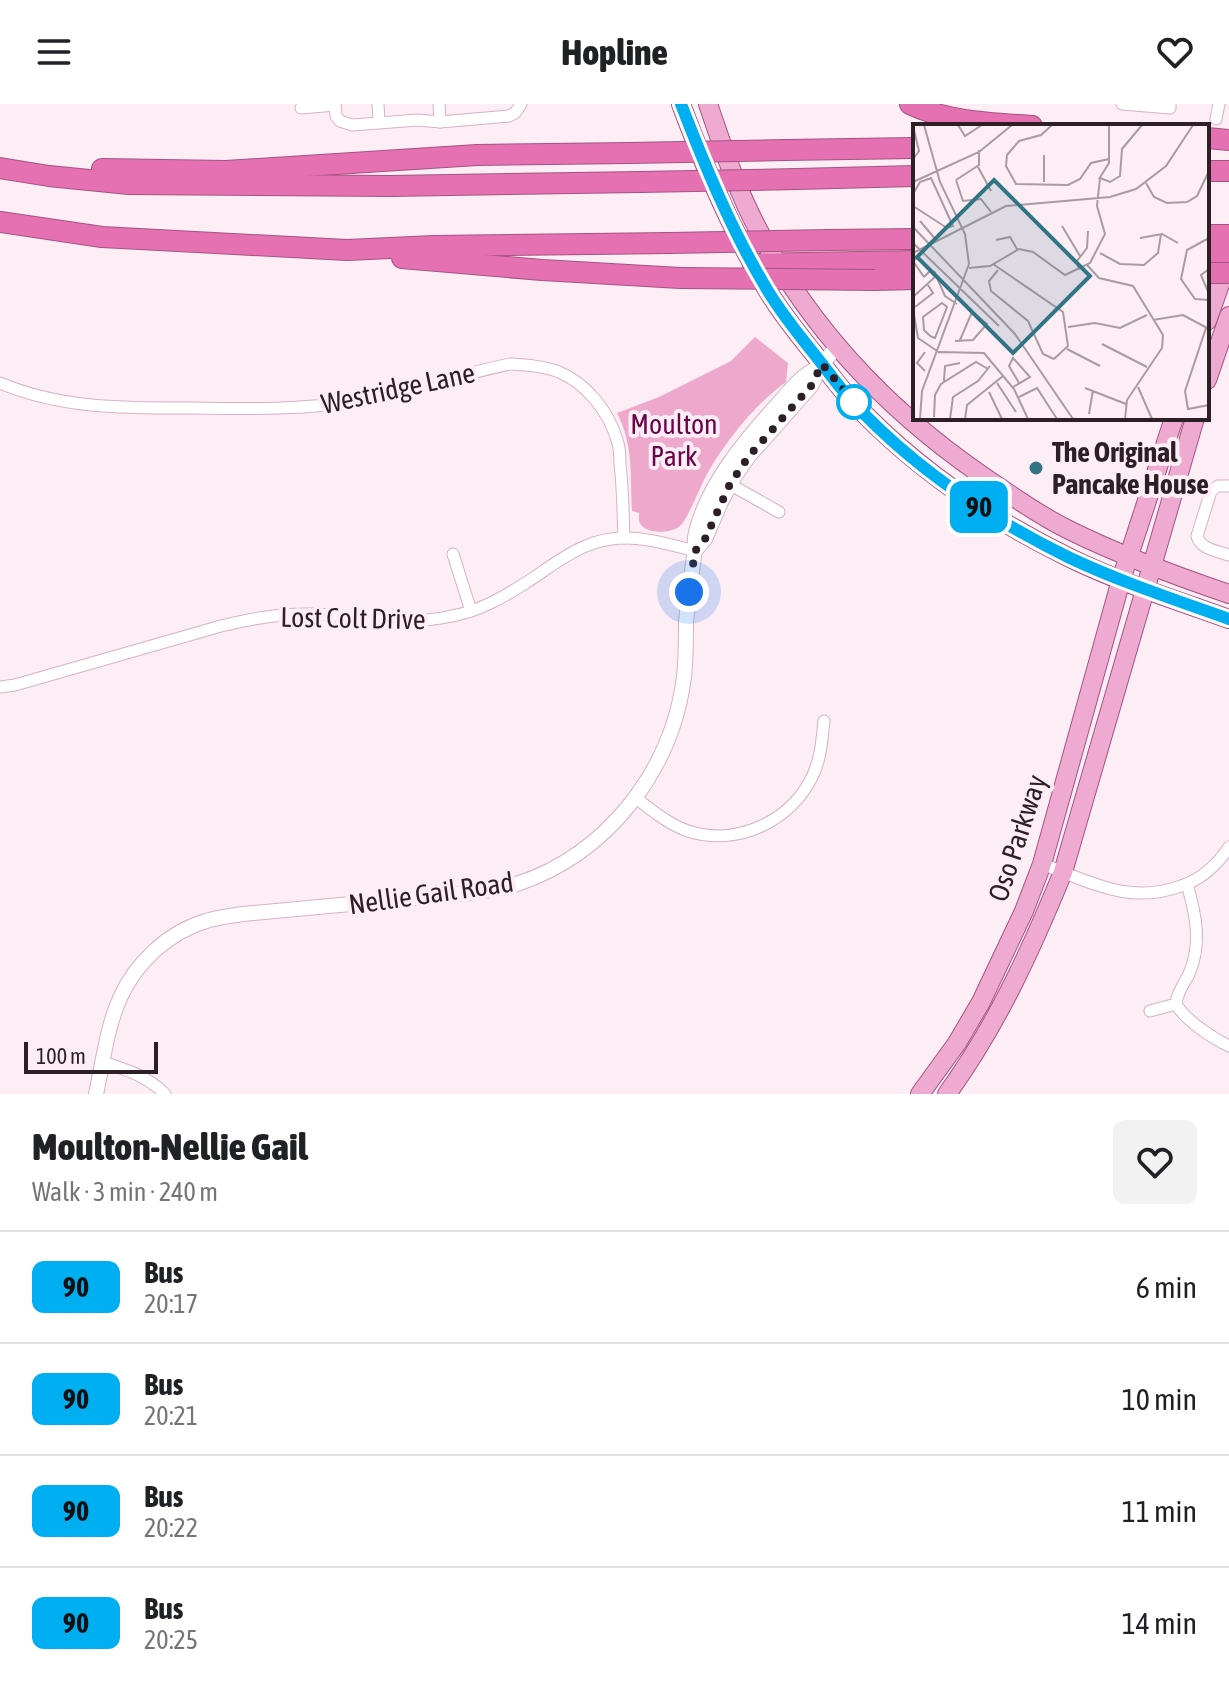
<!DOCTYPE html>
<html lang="en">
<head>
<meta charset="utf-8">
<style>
	body { margin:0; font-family:"Asap Condensed",sans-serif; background:#f2f2f2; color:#202124; height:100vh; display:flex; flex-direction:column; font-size:30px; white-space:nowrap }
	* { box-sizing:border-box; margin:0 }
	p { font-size:26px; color:#757577 }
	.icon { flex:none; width:44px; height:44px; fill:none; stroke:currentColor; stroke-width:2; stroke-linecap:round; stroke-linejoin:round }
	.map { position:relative; height:990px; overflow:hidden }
	.side { display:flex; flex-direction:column; background:#fff; flex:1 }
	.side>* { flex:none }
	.badge { padding:0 16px; border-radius:12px; font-size:28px; line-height:52px }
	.scale { position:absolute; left:24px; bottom:20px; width:134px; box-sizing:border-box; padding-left:8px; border:4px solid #2c1f26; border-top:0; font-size:22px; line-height:28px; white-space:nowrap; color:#2c1f26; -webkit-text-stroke:6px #fdedf5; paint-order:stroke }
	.you { position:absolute; width:40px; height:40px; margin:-20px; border:6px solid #fff; border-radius:50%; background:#1a73e8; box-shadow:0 0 0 12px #1a73e833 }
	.map>.badge { position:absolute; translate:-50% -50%; box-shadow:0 0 0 4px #fff }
	.round { display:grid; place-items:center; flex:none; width:84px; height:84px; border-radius:12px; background:#f2f2f2 }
	.headline { display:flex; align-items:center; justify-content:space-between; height:136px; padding:0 32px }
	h1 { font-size:38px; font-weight:800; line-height:60px }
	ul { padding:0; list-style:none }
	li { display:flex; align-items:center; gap:24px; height:112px; padding:0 32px; border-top:2px solid #e0e0e0 }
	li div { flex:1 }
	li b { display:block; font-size:30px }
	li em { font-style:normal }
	li .badge { min-width:88px; font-weight:700; text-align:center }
	header { display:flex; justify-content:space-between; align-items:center; height:104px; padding:0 32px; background:#fff; font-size:36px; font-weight:800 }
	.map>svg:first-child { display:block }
	.green { fill:#eea8cc }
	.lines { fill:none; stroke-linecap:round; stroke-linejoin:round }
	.minor-casing { stroke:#d6b2c4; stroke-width:13 }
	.tertiary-casing { stroke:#d6b2c4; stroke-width:16 }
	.primary-casing { stroke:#a45482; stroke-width:20 }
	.motorway-casing { stroke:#a45482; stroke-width:22 }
	.minor { stroke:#fff; stroke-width:11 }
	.tertiary { stroke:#fff; stroke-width:14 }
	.primary { stroke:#efaad1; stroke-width:18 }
	.motorway { stroke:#e571b3; stroke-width:20 }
	.motorway-bridge-casing { stroke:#a45482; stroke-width:22; stroke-linecap:butt }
	.motorway-bridge { stroke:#e571b3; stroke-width:20 }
	.line-casing { stroke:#fff; stroke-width:18 }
	.line { stroke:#00aff2; stroke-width:12 }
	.walk { stroke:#2c1f26; stroke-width:8; stroke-dasharray:0 14.4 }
	.stop-dot { fill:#fff; stroke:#00aff2; stroke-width:4 }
	.poi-dot { fill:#317585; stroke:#fdedf5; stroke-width:3 }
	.labels { text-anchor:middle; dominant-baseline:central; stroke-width:8; stroke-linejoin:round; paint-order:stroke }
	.street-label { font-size:28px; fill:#2c1f26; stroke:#fdedf5 }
	.park-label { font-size:28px; fill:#6a0349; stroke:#fdedf5 }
	.poi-label { font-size:28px; font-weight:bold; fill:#2c1f26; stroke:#fdedf5; text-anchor:start }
	.inset-road { fill:none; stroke:#a99ba2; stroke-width:2 }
	.view { fill:#317585; fill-opacity:0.15; stroke:#317585; stroke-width:4 }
	.inset-edge { fill:none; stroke:#2c1f26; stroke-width:4 }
</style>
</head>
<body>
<header><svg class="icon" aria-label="menu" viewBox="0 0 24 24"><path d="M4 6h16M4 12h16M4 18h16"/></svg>Hopline<svg class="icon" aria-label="heart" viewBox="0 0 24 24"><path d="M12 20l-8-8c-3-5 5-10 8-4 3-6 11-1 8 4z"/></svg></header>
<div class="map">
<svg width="1229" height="990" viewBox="0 0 1229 990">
	<rect width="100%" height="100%" fill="#fdedf5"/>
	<path class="green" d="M755 233 788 259 786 278C755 300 724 339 706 372 700 383 688 414 681 421 673 430 648 430 641 421 638 417 639 414 639 409L632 407C630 372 634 342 617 309L659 293 731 257Z"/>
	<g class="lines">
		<g class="minor-casing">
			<g id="minor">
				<path d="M335 0 336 12 340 17 352 21 418 16 440 18 509 12 515 9 521 0"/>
				<path d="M378 0 379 18"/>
				<path d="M439 0 440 18"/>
				<path d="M1122 0 1170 4V0"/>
				<path d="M301 4 335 1"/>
				<path d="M1216 15 1219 0"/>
				<path d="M0 279C62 305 126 304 192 304 249 305 306 306 362 296 412 287 461 270 510 260 526 261 543 262 559 268 586 279 609 308 617 336 620 344 620 353 620 360 623 385 623 410 624 434"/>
				<path d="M724 377 779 408"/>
				<path d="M1229 382H1218L1211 387 1197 432C1200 445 1217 447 1229 451"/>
				<path d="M453 450 471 507"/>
				<path d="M0 583 15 581 221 522C251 515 281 509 312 510 359 511 406 523 452 512 479 507 502 494 524 480 551 463 578 439 611 435 639 431 668 440 695 447"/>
				<path d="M636 694C651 706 670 721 688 727 737 743 792 717 813 671 821 654 822 635 824 617"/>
				<path d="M1042 760C1091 778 1129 801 1181 782 1202 775 1217 761 1229 743"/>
				<path d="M1176 900C1185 916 1212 934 1229 942"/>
				<path d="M1150 907 1176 900C1177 888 1184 880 1189 870 1202 840 1196 811 1187 780"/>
				<path d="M103 958C127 966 147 972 165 990"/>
			</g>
		</g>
		<g class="tertiary-casing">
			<g id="tertiary">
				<path d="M695 447 705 435 721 398 735 372 749 352 811 282 822 260 837 243"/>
				<path d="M96 990C103 958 107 923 120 894 136 858 169 828 206 817 218 813 230 812 243 810L469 789C485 787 501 785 517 780 607 750 672 667 684 573 686 555 686 537 686 518 688 496 691 474 694 452 695 444 694 436 696 428 708 380 745 336 777 301 785 292 793 282 802 274 808 269 816 265 822 260"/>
			</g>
		</g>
		<g class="primary-casing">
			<g id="primary">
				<path d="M681 0C704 62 731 125 765 182 778 205 795 226 811 246 824 262 836 279 849 294 911 361 988 414 1070 454 1121 479 1176 496 1229 515"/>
				<path d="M708 0C723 44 738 89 760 129 818 236 899 317 999 383 1022 399 1046 415 1071 427 1122 452 1176 472 1229 490"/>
				<path d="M1207 217 1228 158"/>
				<path d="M1207 276 1229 212"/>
				<path d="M920 990 957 939 981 898 1024 807 1042 760 1121 476 1174 314"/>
				<path d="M947 990C997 921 1031 846 1063 768L1195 314"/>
			</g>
		</g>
		<g class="motorway-casing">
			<g id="motorway">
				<path d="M910 0C947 18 991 19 1032 22"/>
				<path d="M1207 34 1229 36"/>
				<path d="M786 46 915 44"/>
				<path d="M0 64 49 72 129 80 390 82 640 78"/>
				<path d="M102 65 226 67 477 51 629 49"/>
				<path d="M1207 67H1229"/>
				<path d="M797 75 915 72"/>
				<path d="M0 118 102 133 347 146 434 142 669 139"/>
				<path d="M1207 131H1229"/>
				<path d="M829 136 915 135"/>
				<path d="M1207 151H1229"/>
				<path d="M402 154 542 166 680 174"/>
				<path d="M753 160 915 157"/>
				<path d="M875 176 915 175"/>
			</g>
		</g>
		<use href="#minor" class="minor"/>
		<use href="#tertiary" class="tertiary"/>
		<use href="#primary" class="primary"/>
		<use href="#motorway" class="motorway"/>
		<g class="motorway-bridge-casing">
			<g id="motorway-bridge">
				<path d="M629 49 786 46"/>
				<path d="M640 78 797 75"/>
				<path d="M669 139 829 136"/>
				<path d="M1207 169H1229"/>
				<path d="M680 174 875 176"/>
			</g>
		</g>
		<use href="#motorway-bridge" class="motorway-bridge"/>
	</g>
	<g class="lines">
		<g class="line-casing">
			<path id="line" d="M681 0C705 62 731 125 765 182 778 205 795 226 811 246 824 262 836 279 849 294 911 362 988 414 1070 454 1121 478 1176 496 1229 515"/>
		</g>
		<use href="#line" class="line"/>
		<path class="walk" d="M689 488 695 447 705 435 730 380 749 352 811 282 822 260 854 298"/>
	</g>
	<circle class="stop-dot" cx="854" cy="298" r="16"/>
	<circle class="poi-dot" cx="1036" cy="364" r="8"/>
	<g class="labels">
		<g class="street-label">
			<text transform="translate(398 284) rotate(-12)">Westridge Lane</text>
			<text transform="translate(353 514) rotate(1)">Lost Colt Drive</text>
			<text transform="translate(1017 734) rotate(-72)">Oso Parkway</text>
			<text transform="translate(431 789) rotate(-8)">Nellie Gail Road</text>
		</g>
		<g class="park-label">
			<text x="674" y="320">Moulton<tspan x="674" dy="32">Park</tspan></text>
		</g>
		<g class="poi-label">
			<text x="1052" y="348">The Original<tspan x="1052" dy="32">Pancake House</tspan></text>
		</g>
	</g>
	<g transform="translate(913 20)">
		<rect width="296" height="296" fill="#fdedf5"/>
		<path class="inset-road" d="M45 1 52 12 69 1M139 1 128 11 106 17 94 31 93 42 103 60 155 61 167 55 178 39 196 35M131 31V58M0 35 6 27 1 6M65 43 78 67M187 54 197 58 207 52 209 25 229 1M186 55 196 39V1M43 56 50 77 68 75 78 88M43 56 66 41V26M0 58 66 28 99 1M233 59 241 73 254 79 274 78 284 72 296 47M0 70 7 58 18 54 40 102 34 104 0 82M7 97 24 117M149 102 167 132M0 103 102 210 160 295M227 114 249 110 265 119M296 114 274 126 268 155 282 175 296 176M83 116 97 113 104 125M0 119 86 202M0 129 93 82 197 73 223 65 253 42 280 1M187 129 207 140 231 141 245 129 248 110M6 133 0 137 11 153M80 140 150 188 155 222 141 235M174 141 186 154 220 162 250 211 249 224 214 276 212 295M56 144 77 142 106 125 120 128 152 151 177 139 192 110 184 82 187 54M296 145 288 151 296 170M85 146 76 157 78 167 115 197 130 230 141 235M166 146 164 137 174 124 175 107M21 147 32 172 44 180M0 173 22 153 17 147 11 153M2 183 20 169 15 161M0 185 5 214 27 229M240 196 270 191 296 205M155 203 182 199 207 204 234 191M293 204 272 267 275 285 296 281M22 214 34 183 29 179 10 193 11 206 16 211 19 213 22 214H23M42 217 60 216 74 200 59 188 47 216M189 220 234 243M154 225 187 242M26 228 71 229 101 265 115 295M12 247 4 239 12 228M31 257 32 242 47 239M84 259 103 288M100 263 117 253 100 234 96 242 106 259M225 263 239 295M172 264 213 280M76 268 89 295M106 273 124 264 144 295M176 290 180 266M21 293 22 271 28 260 63 238 75 245M7 295 9 267 56 140 52 110 27 58 11 1M37 295 40 273 65 257 77 242M52 295 54 281 90 252"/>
		<path class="view" d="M81 56 177 152 100 229 4 133Z"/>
		<rect width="296" height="296" class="inset-edge"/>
	</g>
</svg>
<div class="scale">100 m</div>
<div class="you" style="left:689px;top:488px"></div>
<b class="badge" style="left:979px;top:403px;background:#00aff2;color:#111">90</b>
</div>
<section class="side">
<div class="headline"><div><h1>Moulton-Nellie Gail</h1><p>Walk · 3 min · 240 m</p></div><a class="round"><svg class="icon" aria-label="heart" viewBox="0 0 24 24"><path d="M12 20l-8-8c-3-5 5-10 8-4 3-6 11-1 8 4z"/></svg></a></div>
<ul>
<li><span class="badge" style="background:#00aff2;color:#111">90</span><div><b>Bus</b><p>20:17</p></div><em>6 min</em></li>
<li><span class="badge" style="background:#00aff2;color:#111">90</span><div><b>Bus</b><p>20:21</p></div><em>10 min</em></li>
<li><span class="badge" style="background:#00aff2;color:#111">90</span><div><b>Bus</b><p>20:22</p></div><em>11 min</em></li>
<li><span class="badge" style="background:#00aff2;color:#111">90</span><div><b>Bus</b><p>20:25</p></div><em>14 min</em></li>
</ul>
</section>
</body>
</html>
